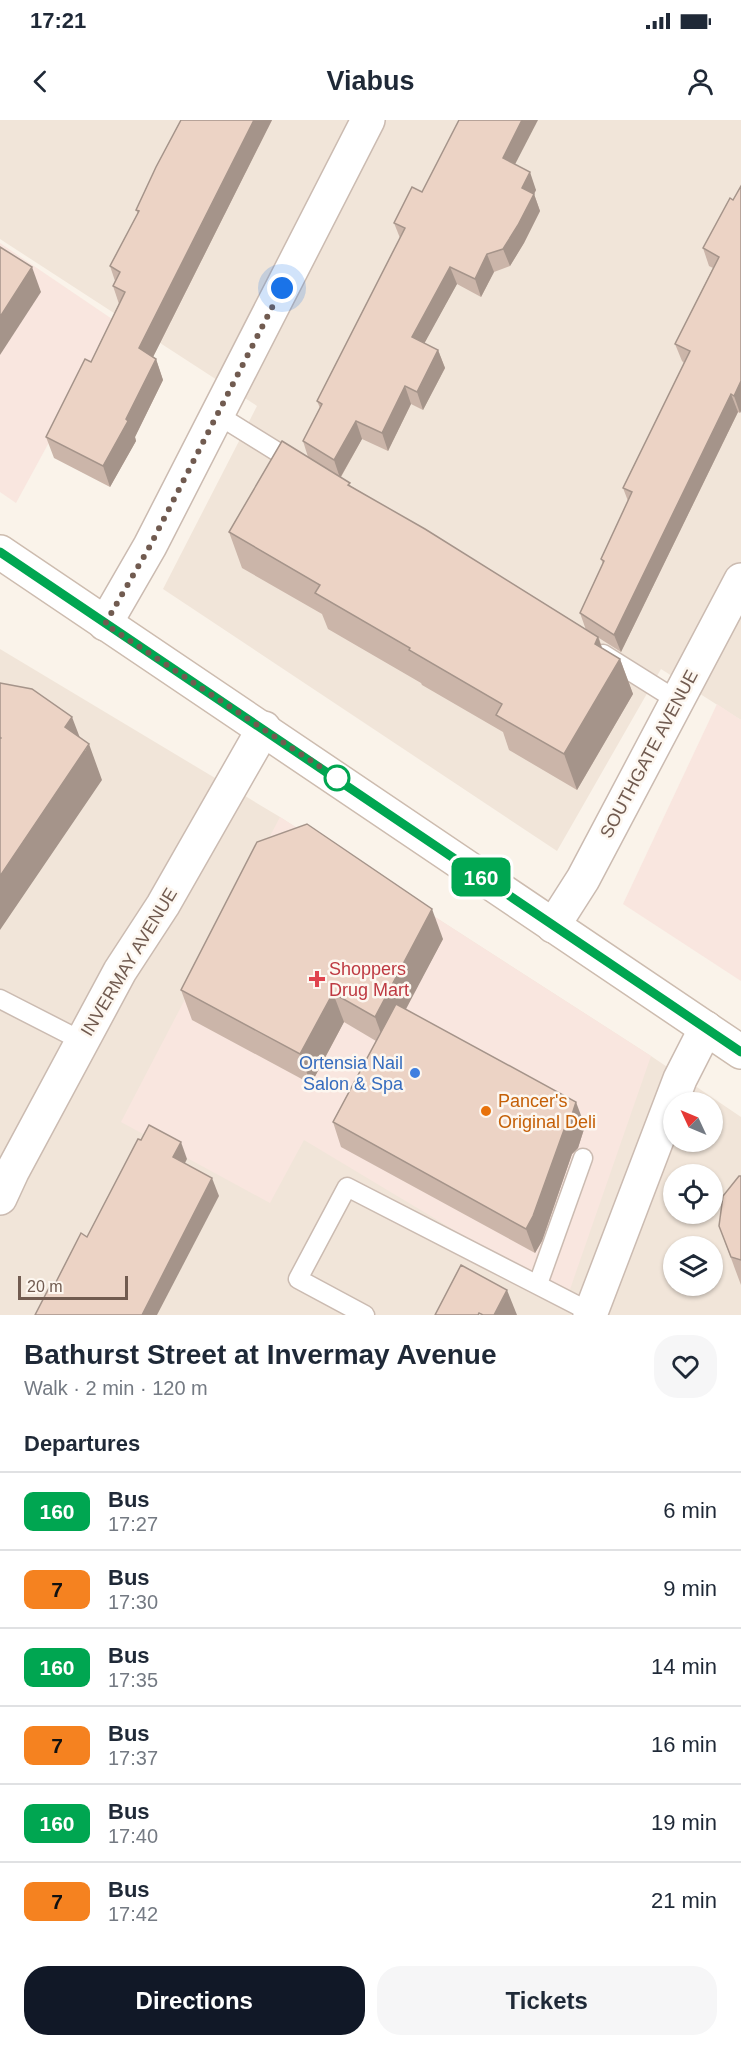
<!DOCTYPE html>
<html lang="en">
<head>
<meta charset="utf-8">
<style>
	body { margin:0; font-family:Arial,sans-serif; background:#f6f6f7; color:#1f2937; height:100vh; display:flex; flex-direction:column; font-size:22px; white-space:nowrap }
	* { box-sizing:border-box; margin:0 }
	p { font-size:20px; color:#747a83 }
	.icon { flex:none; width:33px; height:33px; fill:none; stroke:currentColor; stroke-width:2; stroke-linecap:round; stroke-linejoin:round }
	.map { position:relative; height:1195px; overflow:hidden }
	.panel { display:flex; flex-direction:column; background:#fff; flex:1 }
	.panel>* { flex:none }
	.badge { padding:0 12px; border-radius:9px; font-size:21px; line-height:39px }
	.needle { width:39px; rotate:314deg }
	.fabs { position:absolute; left:663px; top:972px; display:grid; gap:12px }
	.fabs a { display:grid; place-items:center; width:60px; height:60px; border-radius:50%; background:#fff; box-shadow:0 2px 4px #0004; font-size:30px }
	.scale { position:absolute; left:18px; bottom:15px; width:110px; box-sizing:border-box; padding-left:6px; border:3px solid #715b50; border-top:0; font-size:16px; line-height:21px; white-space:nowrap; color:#715b50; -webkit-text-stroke:4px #fdf7f0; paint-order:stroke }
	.you { position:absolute; width:30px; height:30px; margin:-15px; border:4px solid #fff; border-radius:50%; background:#1a73e8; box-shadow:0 0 0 9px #1a73e833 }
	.map>.badge { position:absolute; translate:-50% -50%; box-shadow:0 0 0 3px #fff }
	h2 { padding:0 24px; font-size:22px; line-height:54px }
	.round { display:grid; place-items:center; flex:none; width:63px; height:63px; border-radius:24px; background:#f6f6f7 }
	.summary { display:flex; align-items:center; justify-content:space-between; height:102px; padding:0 24px }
	h1 { font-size:28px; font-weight:700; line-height:45px }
	.cta { display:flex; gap:12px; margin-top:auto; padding:12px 24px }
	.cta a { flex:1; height:69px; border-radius:24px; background:#111827; color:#fff; font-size:24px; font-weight:700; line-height:69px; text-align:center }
	.cta a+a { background:#f6f6f7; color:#1f2937 }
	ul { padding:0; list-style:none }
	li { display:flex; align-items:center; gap:18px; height:78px; padding:0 24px; border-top:2px solid #e0e1e3 }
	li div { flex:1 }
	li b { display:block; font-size:22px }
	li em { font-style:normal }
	li .badge { min-width:66px; font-weight:700; text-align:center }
	.status { display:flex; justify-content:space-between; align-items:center; height:42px; padding:0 30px; background:#fff; direction:ltr }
	.status svg { height:16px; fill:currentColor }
	header { display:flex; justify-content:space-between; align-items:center; height:78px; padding:0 24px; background:#fff; font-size:27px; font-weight:700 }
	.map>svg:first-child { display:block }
	.residential { fill:#f1e5d9; fill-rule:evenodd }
	.commercial { fill:#f9e6df }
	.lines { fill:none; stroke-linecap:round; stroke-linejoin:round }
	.lane-casing { stroke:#cbbbb1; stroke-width:21 }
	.street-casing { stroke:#cbbbb1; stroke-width:36 }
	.secondary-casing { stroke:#cdbcaf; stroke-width:36 }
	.lane { stroke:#fff; stroke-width:18 }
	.street { stroke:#fff; stroke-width:33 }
	.secondary { stroke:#fff; stroke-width:33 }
	.wall { fill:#cbb5a9 }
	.shaded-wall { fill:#a5948a }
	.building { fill:#ecd3c5; stroke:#a5948a; stroke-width:1.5 }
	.line-casing { stroke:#fff; stroke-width:14 }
	.line { stroke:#00a651; stroke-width:9 }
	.walk { stroke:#715b50; stroke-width:6; stroke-dasharray:0 10.8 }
	.stop-dot { fill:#fff; stroke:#00a651; stroke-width:3 }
	.health-dot { fill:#e0444e; stroke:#fdf7f0; stroke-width:2 }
	.shop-dot { fill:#3f7fe0; stroke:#fdf7f0; stroke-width:2 }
	.food-dot { fill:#e8710a; stroke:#fdf7f0; stroke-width:2 }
	.labels { text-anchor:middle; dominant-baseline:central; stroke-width:5; stroke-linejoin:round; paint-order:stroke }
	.street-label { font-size:18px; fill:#715b50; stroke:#fdf7f0 }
	.health-label { font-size:18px; fill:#be3a42; stroke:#fdf7f0; text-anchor:start }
	.shop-label { font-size:18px; fill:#366cbe; stroke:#fdf7f0; text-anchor:end }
	.food-label { font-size:18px; fill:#c56008; stroke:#fdf7f0; text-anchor:start }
</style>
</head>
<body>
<div class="status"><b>17:21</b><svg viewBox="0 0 49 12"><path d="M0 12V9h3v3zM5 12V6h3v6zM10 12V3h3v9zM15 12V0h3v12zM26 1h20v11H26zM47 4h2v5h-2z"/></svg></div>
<header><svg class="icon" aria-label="back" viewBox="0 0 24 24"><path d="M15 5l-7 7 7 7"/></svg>Viabus<svg class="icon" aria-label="person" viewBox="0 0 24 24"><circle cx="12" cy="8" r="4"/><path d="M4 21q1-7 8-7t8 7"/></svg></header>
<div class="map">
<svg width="741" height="1195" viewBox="0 0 741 1195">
	<rect width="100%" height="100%" fill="#faf3ea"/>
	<g class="residential">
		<path d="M0 0H741V600L661 549 557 731 163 469 257 286 0 119Z"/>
		<path d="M0 529 280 697 651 936 741 997V1195H0ZM674 982H712V1022H674ZM674 1054H712V1094H674ZM674 1126H712V1166H674Z"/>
	</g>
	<g class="commercial">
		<path d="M0 123 115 201 16 383 0 372Z"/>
		<path d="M717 584 741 600V861L623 784Z"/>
		<path d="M280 697 651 936 567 1178 304 1020 270 1083 121 1002Z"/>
	</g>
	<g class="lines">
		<g class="lane-casing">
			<g id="lane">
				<path d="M218 295 297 344"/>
				<path d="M603 534 678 581"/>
				<path d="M0 879 82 921"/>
				<path d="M538 1164 583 1038"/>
				<path d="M365 1195 298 1159 347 1067 596 1195"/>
			</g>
		</g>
		<g class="street-casing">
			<g id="street">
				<path d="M105 504 150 426 368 0"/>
				<path d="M553 806 583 759 741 460"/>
				<path d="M0 1078 12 1052 120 851 163 785 264 608"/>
				<path d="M590 1195 680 959 706 908"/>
			</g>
		</g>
		<g class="secondary-casing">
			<path id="secondary" d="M0 432 741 932"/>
		</g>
		<use href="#lane" class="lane"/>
		<use href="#street" class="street"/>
		<use href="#secondary" class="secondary"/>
	</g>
	<g class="wall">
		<path d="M181 0H272L153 237 156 239 163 260 135 317 136 321 110 367 54 338 46 317 91 242 119 184 113 166 115 161 110 146 138 94 136 90Z"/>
		<path d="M515 44 536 70 534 74 540 91 524 123 510 146 494 152 481 177 457 164 424 223 438 230 445 248 423 290 411 284 388 331 362 319 341 357 351 366 586 510 580 493 603 444 601 439 628 381 623 368 684 243 682 241 675 224 713 148 709 146 703 128 733 80 741 66V291L740 293 738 292 621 532 599 518 602 528 620 539 633 574 577 670 509 630 503 612 422 565 421 563 328 509 322 494 242 448 229 412 308 337 303 321 320 288 317 281 400 118 394 103 422 72Z"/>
		<path d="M443 819 405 889 585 1006 578 1028 572 1034 542 1121 535 1133 341 1027 333 1002 376 921 344 902 311 964 192 900 181 870Z"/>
		<path d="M741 1056V1165L719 1106Z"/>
	</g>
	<g class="shaded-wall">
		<path d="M254 0H272L147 249 139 228Z"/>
		<path d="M522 0H538L509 56 503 38Z"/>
		<path d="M530 52 536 70 534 74 540 91 524 123 510 146 503 129 522 68Z"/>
		<path d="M487 134 494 152 481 177 475 159Z"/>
		<path d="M32 147 41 172 0 235V197Z"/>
		<path d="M450 147 457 164 418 235 412 217Z"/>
		<path d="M438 230 445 248 423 290 417 272Z"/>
		<path d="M156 239 163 260 135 317 136 321 110 367 103 346Z"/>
		<path d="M741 261V291L740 293 734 276Z"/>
		<path d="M405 266 411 284 388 331 382 313Z"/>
		<path d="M731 274 738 292 621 532 614 515Z"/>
		<path d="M356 301 362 319 340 358 334 340Z"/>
		<path d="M598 517 611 553 595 524Z"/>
		<path d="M620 539 633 574 577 670 564 634Z"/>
		<path d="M72 597 85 631 89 624 102 660 0 810V756L65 607Z"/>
		<path d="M432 789 443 819 386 927 375 897Z"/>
		<path d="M333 873 344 902 311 964 300 934Z"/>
		<path d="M576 982 585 1006 578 1028 572 1034 542 1121 535 1133 526 1109 564 1010Z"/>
		<path d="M181 1022 187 1039 179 1055 173 1037Z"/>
		<path d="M212 1058 219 1076 157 1195H142Z"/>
		<path d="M507 1170 517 1195H494Z"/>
	</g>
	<g class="building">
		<path d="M181 0H254L139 228 156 239 126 299 128 301 103 346 46 317 85 239 91 242 125 172 113 166 120 152 110 146 139 91 136 90 156 47Z"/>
		<path d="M459 0H522L503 38 530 52 522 68 534 74 518 105 503 129 487 134 475 159 450 147 412 217 438 230 417 272 405 266 382 313 356 301 334 340 303 321 322 284 317 281 405 108 394 103 412 67 422 72Z"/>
		<path d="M741 66V261L734 276 731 274 614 515 580 493 604 441 601 439 632 372 623 368 690 231 675 224 719 137 703 128 730 78 733 80Z"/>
		<path d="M0 127 32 147 0 197Z"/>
		<path d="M282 321 350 363 348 365 425 409 598 517 595 524 620 539 564 634 496 595 502 584 409 530 410 528 315 473 320 465 229 412Z"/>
		<path d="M0 563 32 569 72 597 65 607 89 624 0 756V619L1 618 0 617Z"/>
		<path d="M307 704 432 789 375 897 333 873 300 934 181 870 257 722Z"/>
		<path d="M396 884 576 982 569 1004 564 1010 533 1096 526 1109 333 1002Z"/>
		<path d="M149 1005 181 1022 173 1037 212 1058 142 1195H35L52 1162 55 1164 81 1113 87 1117 138 1019 141 1020Z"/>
		<path d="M739 1056H741V1140L731 1137 719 1106 723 1076Z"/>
		<path d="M461 1145 507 1170 494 1195H483L479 1193 478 1195H435Z"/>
	</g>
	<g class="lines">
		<g class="line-casing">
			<path id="line" d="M0 432 741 932"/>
		</g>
		<use href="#line" class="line"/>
		<path class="walk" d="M282 168 150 426 105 504 337 658"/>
	</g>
	<circle class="stop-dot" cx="337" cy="658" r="12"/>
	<path class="health-dot" d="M314 850h6v6h6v6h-6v6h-6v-6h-6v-6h6z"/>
	<circle class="shop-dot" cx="415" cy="953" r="6"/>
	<circle class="food-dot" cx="486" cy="991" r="6"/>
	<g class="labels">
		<g class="street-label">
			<text transform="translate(649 634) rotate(-62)">SOUTHGATE AVENUE</text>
			<text transform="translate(129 842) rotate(-59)">INVERMAY AVENUE</text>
		</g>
		<g class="health-label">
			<text x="329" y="849">Shoppers<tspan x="329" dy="21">Drug Mart</tspan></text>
		</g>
		<g class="shop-label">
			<text x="403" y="943">Ortensia Nail<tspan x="403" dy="21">Salon &amp; Spa</tspan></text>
		</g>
		<g class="food-label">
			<text x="498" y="981">Pancer's<tspan x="498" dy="21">Original Deli</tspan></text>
		</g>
	</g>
</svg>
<div class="fabs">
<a><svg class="needle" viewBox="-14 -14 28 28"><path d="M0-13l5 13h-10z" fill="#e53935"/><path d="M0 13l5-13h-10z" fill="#747a83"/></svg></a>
<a><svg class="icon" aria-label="locate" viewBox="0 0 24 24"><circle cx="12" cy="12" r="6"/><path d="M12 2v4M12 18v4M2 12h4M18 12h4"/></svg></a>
<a><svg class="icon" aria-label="layers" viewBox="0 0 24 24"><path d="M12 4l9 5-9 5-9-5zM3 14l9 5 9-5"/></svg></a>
</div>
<div class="scale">20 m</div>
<div class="you" style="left:282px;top:168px"></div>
<b class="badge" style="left:481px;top:757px;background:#00a651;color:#fff">160</b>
</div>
<section class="panel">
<div class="summary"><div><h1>Bathurst Street at Invermay Avenue</h1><p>Walk · 2 min · 120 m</p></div><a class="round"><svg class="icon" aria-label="heart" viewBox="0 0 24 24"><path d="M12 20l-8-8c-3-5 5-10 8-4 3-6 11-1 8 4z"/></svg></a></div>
<h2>Departures</h2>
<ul>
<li><span class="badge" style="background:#00a651;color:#fff">160</span><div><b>Bus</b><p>17:27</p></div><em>6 min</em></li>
<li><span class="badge" style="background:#f58220;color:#111">7</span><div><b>Bus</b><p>17:30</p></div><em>9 min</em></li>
<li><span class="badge" style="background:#00a651;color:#fff">160</span><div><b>Bus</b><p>17:35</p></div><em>14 min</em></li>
<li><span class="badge" style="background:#f58220;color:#111">7</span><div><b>Bus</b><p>17:37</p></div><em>16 min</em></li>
<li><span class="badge" style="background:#00a651;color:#fff">160</span><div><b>Bus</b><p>17:40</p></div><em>19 min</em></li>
<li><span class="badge" style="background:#f58220;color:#111">7</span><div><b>Bus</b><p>17:42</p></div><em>21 min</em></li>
</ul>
<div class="cta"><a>Directions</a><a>Tickets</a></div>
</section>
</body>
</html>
